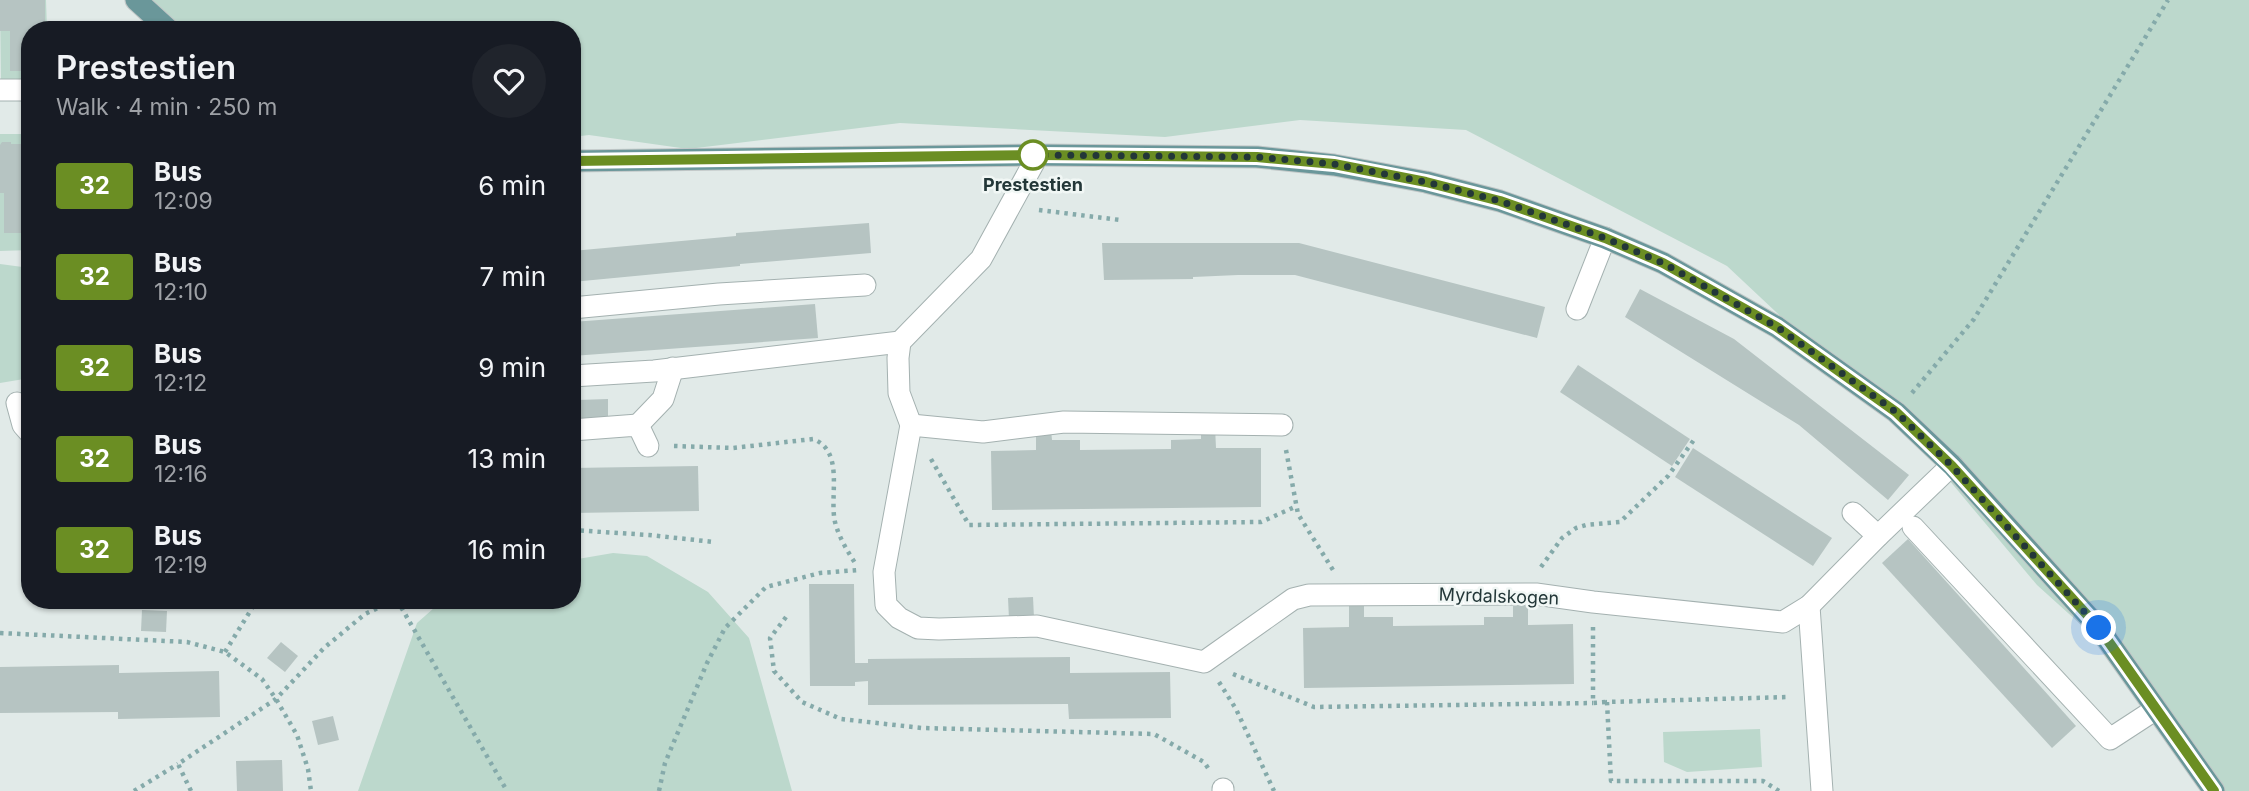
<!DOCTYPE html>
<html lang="en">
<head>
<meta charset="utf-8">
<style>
	body { margin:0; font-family:Inter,sans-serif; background:#20242c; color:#f1f3f6; height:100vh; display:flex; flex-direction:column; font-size:26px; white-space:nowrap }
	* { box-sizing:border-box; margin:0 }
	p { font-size:23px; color:#9ea1a6 }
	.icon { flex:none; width:38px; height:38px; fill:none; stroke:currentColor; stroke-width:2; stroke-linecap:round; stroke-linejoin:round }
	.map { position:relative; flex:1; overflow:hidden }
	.sheet { position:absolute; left:21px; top:21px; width:560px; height:588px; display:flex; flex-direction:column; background:#171b24; border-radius:28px; box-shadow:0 2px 5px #0004 }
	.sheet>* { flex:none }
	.badge { padding:0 14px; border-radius:5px; font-size:24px; line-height:46px }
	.you { position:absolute; width:35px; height:35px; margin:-18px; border:5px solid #fff; border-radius:50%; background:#1a73e8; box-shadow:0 0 0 10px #1a73e833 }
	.map>.badge { position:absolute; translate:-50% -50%; box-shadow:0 0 0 4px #fff }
	.round { display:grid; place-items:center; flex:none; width:74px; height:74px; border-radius:37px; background:#20242c }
	.head { display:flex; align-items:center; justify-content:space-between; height:119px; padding:0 35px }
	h1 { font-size:33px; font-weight:600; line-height:52px }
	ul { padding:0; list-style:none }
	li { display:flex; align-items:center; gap:21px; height:91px; padding:0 35px }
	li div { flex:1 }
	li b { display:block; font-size:26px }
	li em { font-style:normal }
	li .badge { min-width:77px; font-weight:700; text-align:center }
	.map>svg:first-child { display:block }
	.green { fill:#bcd8cc }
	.building { fill:#b6c4c2 }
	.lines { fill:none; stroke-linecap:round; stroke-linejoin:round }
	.minor-casing { stroke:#a4b1b0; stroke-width:23 }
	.major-casing { stroke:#c1c7c7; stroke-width:23 }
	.path { stroke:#85aaaa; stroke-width:4.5; stroke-dasharray:3.5 5; stroke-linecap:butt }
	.minor { stroke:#fff; stroke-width:21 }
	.major { stroke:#6a979a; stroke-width:21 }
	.line-casing { stroke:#fff; stroke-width:16 }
	.line { stroke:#6b8e23; stroke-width:10 }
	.walk { stroke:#233738; stroke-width:7; stroke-dasharray:0 12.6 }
	.stop-dot { fill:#fff; stroke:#6b8e23; stroke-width:3.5 }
	.labels { text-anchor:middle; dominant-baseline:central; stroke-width:5; stroke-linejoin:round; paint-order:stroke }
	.stop-label { font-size:18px; font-weight:bold; fill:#233738; stroke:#f1f7f5 }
	.street-label { font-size:18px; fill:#233738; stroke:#f1f7f5 }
</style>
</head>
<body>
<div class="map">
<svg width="2249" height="791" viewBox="0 0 2249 791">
	<rect width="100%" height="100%" fill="#e1eae8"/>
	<g class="green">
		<path d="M0 0H46L47 30H30V89L1 87Z"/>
		<path d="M127 0H2249V791H2223L2099 641 2037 585 1928 455 1727 266 1466 130 1300 120 1165 137 900 123 688 149 589 135 572 137V30H159Z"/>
		<path d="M0 134H30V250L0 251Z"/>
		<path d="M0 264 30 268V378L0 383Z"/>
		<path d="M613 553 647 556 708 592 749 638 792 791H358L417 623 443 600H572V560Z"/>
		<path d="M1760 729 1762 767 1687 772 1664 762 1663 732Z"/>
	</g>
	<g class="building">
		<path d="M0 0H45V30H30V71H10V31H0Z"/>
		<path d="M2 142H11V144H30V233H4V193H0V145Z"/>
		<path d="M869 223 871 253 740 264V266L572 282V251L736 236V233Z"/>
		<path d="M1102 243H1299L1545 307 1537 338 1295 275H1238L1193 277V279L1104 280Z"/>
		<path d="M1640 289 1734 339 1909 475 1888 500 1799 425 1625 317Z"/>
		<path d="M815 304 818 338 572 356V322Z"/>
		<path d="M1578 365 1690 439 1672 466 1560 392Z"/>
		<path d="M608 399V421L578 422V400Z"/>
		<path d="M1201 427H1215L1216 448H1261V507L992 510 991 451 1036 450V430H1051L1052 440H1080V450L1171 449V440L1201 439Z"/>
		<path d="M1693 448 1832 538 1813 566 1675 477Z"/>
		<path d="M698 466 699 511 572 513V468Z"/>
		<path d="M1908 539 2076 726 2052 748 1882 563Z"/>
		<path d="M809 584H854L855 663H868V659L1070 657V673L1170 672 1171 718 1069 719 1068 704 868 705V681L855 682V686H810Z"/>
		<path d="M1033 597 1034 618 1009 619 1008 598Z"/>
		<path d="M1513 605H1528V625L1573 624 1574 684 1304 688 1303 628 1349 627V606H1364V617H1393V626L1484 625V617H1513Z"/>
		<path d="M142 610 167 611 166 632 141 631Z"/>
		<path d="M281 642 298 656 285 672 267 658Z"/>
		<path d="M119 665V673L219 671 220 717 118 719V712L0 713V667Z"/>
		<path d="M333 716 339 740 318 745 312 721Z"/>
		<path d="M282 760 283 791H237L236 761Z"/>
	</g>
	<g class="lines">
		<g class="minor-casing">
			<g id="minor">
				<path d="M0 90H30"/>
				<path d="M572 308 719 294 865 285"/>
				<path d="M1577 309 1605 238"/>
				<path d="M900 342 898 358 899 393 911 425 884 572 886 605 899 618 918 628 939 629 1037 626 1204 662 1293 599 1309 595 1536 594 1593 602 1783 622 1809 606 1878 536 1952 465"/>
				<path d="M572 376 654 371 900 342 981 259 1038 155"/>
				<path d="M17 403 23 425 30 433"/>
				<path d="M638 425 663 399 673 368"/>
				<path d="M911 425 983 432 1064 422 1282 425"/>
				<path d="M572 430 638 425 648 446"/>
				<path d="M1853 513 1878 536"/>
				<path d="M1913 527 2110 739 2156 709"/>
				<path d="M1809 606 1822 791"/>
				<path d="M1223 789V791"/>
			</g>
		</g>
		<g class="major-casing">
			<g id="major">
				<path d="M136 0 169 30"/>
				<path d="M572 161 1038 155 1257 157 1334 165 1426 182 1500 201 1605 238 1663 263 1777 327 1896 412 1952 465 2099 628 2214 791"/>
			</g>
		</g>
		<g class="path">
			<path d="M1039 210 1120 220"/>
			<path d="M1912 393 1974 319 2168 0"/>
			<path d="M674 446 733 448 813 439C845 451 829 496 835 522 839 538 848 552 857 566"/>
			<path d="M1286 450 1298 514 1333 570"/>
			<path d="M931 459 969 525 1261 522 1297 506"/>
			<path d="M572 530 649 535 714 542"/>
			<path d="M1541 567 1562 538 1576 528 1586 525 1620 522 1668 476 1696 437"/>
			<path d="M397 600 507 791"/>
			<path d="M786 617 770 638 774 671 802 702 841 719 922 728 1154 734 1204 762 1208 768"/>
			<path d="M1593 627V703L1607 702"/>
			<path d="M0 633 187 642 225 652 262 679 276 699 297 735 308 769 311 791"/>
			<path d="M225 652 257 600"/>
			<path d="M1233 674 1314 707 1593 703"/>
			<path d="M1219 682 1236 709 1274 791"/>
			<path d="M134 791 178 764"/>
			<path d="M191 791 178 764 276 699 324 648 365 614 395 600"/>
			<path d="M659 791 665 763 707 663 725 628 766 587 820 573 858 570"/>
			<path d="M1779 791 1763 781H1611L1607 702 1790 697"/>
		</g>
		<use href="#minor" class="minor"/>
		<use href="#major" class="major"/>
	</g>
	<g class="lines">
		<g class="line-casing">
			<path id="line" d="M572 161 1038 155 1257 157 1334 164 1426 182 1500 201 1605 238 1663 263 1777 327 1896 412 1952 466 2099 628 2214 791"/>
		</g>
		<use href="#line" class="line"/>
		<path class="walk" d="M1033 155 1257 157 1334 164 1426 182 1500 201 1605 238 1663 263 1777 327 1896 412 1952 466 2099 628"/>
	</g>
	<circle class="stop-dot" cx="1033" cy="155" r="14"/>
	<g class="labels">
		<g class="stop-label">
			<text x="1033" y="184">Prestestien</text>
		</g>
		<g class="street-label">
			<text transform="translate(1499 596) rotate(2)">Myrdalskogen</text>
		</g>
	</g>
</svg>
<div class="you" style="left:2099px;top:628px"></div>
<section class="sheet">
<div class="head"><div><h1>Prestestien</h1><p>Walk · 4 min · 250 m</p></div><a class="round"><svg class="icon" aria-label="heart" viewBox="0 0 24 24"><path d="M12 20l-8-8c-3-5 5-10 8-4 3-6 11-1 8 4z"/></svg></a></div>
<ul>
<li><span class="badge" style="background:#6b8e23;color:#fff">32</span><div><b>Bus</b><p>12:09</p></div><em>6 min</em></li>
<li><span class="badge" style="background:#6b8e23;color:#fff">32</span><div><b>Bus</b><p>12:10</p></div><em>7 min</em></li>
<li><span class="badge" style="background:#6b8e23;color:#fff">32</span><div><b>Bus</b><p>12:12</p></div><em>9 min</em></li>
<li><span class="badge" style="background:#6b8e23;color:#fff">32</span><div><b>Bus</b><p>12:16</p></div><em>13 min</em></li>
<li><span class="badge" style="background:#6b8e23;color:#fff">32</span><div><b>Bus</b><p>12:19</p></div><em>16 min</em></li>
</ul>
</section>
</div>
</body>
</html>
